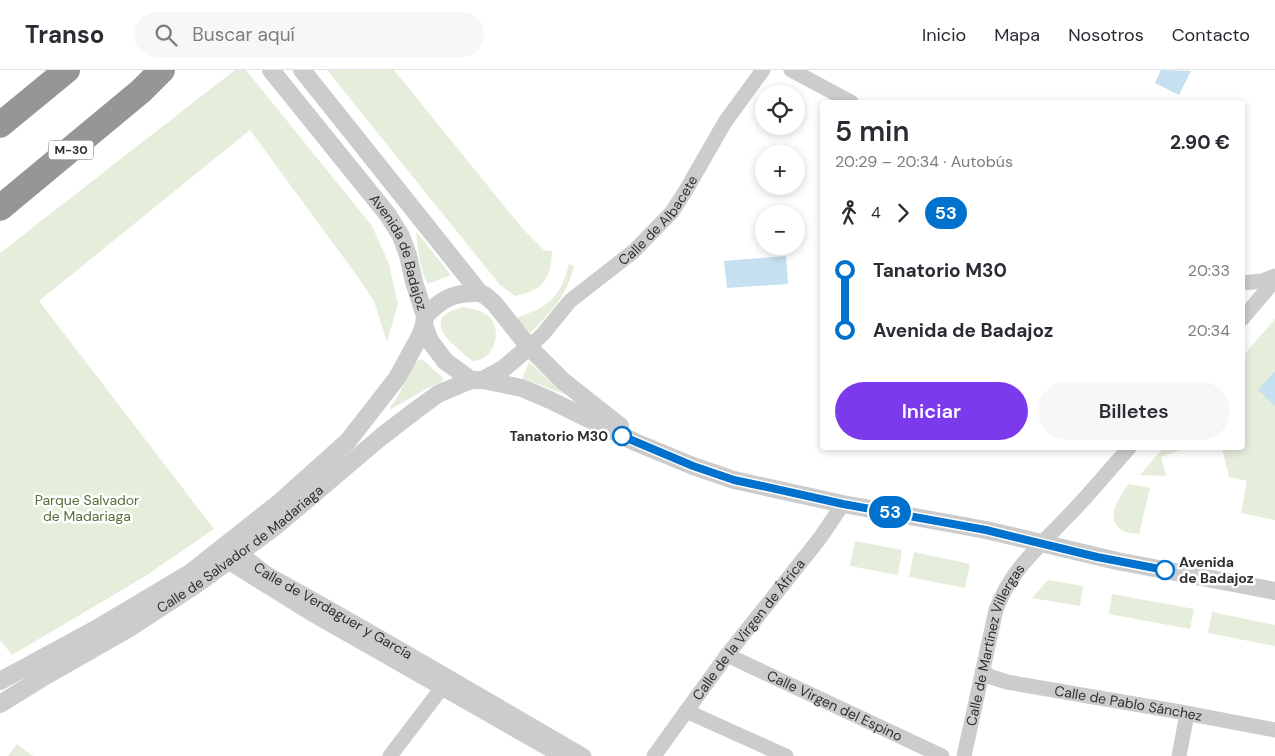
<!DOCTYPE html>
<html lang="es">
<head>
<meta charset="utf-8">
<style>
	body { margin:0; font-family:"DM Sans",sans-serif; background:#f7f7f7; color:#2b2b33; height:100vh; display:flex; flex-direction:column; font-size:19px; white-space:nowrap }
	* { box-sizing:border-box; margin:0 }
	p { font-size:16px; color:#7c7c81 }
	.icon { flex:none; width:28px; height:28px; fill:none; stroke:currentColor; stroke-width:2; stroke-linecap:round; stroke-linejoin:round }
	.map { position:relative; flex:1; overflow:hidden }
	.panel { position:absolute; left:820px; top:30px; width:425px; height:350px; display:flex; flex-direction:column; background:#fff; border-radius:5px; box-shadow:0 2px 8px #0003 }
	.panel>* { flex:none }
	.badge { padding:0 10px; border-radius:16px; font-size:18px; line-height:32px }
	.controls { position:absolute; left:755px; top:15px; display:grid; gap:10px }
	.controls a { display:grid; place-items:center; width:50px; height:50px; border-radius:50%; background:#fff; box-shadow:0 2px 8px #0003; font-size:25px }
	.map>.badge { position:absolute; translate:-50% -50%; box-shadow:0 0 0 2px #fff }
	.legs { display:flex; align-items:center; gap:8px; height:55px; padding:0 15px; font-size:16px }
	.legs p { margin-inline-start:auto }
	.summary { display:flex; align-items:center; justify-content:space-between; height:85px; padding:0 15px }
	h1 { font-size:28px; font-weight:600; line-height:38px }
	.cta { display:flex; gap:10px; margin-top:auto; padding:10px 15px }
	.cta a { flex:1; height:58px; border-radius:30px; background:#7c3aed; color:#fff; font-size:20px; font-weight:600; line-height:58px; text-align:center }
	.cta a+a { background:#f7f7f7; color:#2b2b33 }
	ul { padding:0 15px; list-style:none }
	li { display:flex; align-items:center; gap:18px; height:60px; font-size:19px }
	li i { display:grid; place-items:center; width:8px; height:100%; margin:0 6px; background:currentColor }
	li i::after { content:''; width:12px; height:12px; margin:-6px; border:4px solid; border-radius:50%; background:#fff }
	li p { margin-inline-start:auto }
	li:first-child i { background:linear-gradient(#0000 50%,currentColor 0) }
	li:last-child i { background:linear-gradient(currentColor 50%,#0000 0) }
	header { display:flex; align-items:center; gap:30px; box-sizing:border-box; height:70px; padding:0 25px; background:#fff; border-bottom:1px solid #e1e1e2 }
	header strong { font-size:24px }
	nav { display:flex; gap:28px; margin-inline-start:auto; font-size:18px }
	.search { width:350px; height:45px; background:#f7f7f7; display:flex; align-items:center; gap:12px; box-sizing:border-box; padding:0 18px; border-radius:28px; color:#7c7c81; font-size:19px }
	.map>svg:first-child { display:block }
	.green { fill:#e5eddb }
	.water { fill:#c5e0ef }
	.lines { fill:none; stroke-linecap:round; stroke-linejoin:round }
	.minor { stroke:#ccc; stroke-width:15 }
	.tertiary { stroke:#ccc; stroke-width:18 }
	.motorway { stroke:#969696; stroke-width:26 }
	.line-1-casing { stroke:#fff; stroke-width:11 }
	.line-1 { stroke:#0072ce; stroke-width:8 }
	.stop-1-dot { fill:#fff; stroke:#0072ce; stroke-width:2.5 }
	.labels { text-anchor:middle; dominant-baseline:central; stroke-width:5; stroke-linejoin:round; paint-order:stroke }
	.shield { fill:#fff; stroke:#6d6d6d; stroke-width:1 }
	.shield-label { font-size:12px; font-weight:bold; fill:#2f2f2f }
	.street-label { font-size:14px; fill:#2f2f2f; stroke:#fff }
	.stop-label { font-size:14px; font-weight:bold; fill:#2f2f2f; stroke:#fff; text-anchor:end }
	.park-label { font-size:14px; fill:#536f37; stroke:#fff }
</style>
</head>
<body>
<header>
<strong>Transo</strong>
<div class="search"><svg class="icon" aria-label="search" viewBox="0 0 24 24"><circle cx="10" cy="10" r="6"/><path d="M15 15l6 6"/></svg>Buscar aquí</div>
<nav><a>Inicio</a><a>Mapa</a><a>Nosotros</a><a>Contacto</a></nav>
</header>
<div class="map">
<svg width="1275" height="686" viewBox="0 0 1275 686">
	<rect width="100%" height="100%" fill="#fff"/>
	<g class="green">
		<path d="M235 0H246L372 156 389 194 398 234 387 272 374 231 360 210 250 60 39 231 214 459 144 507 12 585 0 570V183Z"/>
		<path d="M327 0H394L522 158 544 180 552 181C551 210 543 220 515 226L500 215Z"/>
		<path d="M416 161 451 205 428 214C419 198 418 179 416 161Z"/>
		<path d="M569 194 574 196C568 224 551 243 530 263L516 248C549 236 560 229 569 194Z"/>
		<path d="M464 237C473 239 486 241 492 250 502 265 492 291 473 291 454 276 416 248 464 237Z"/>
		<path d="M1275 249V450L1241 443 1247 411 1229 407 1222 378H1242L1243 286Z"/>
		<path d="M422 289 443 308 442 312 428 318 391 339 390 337 398 326 414 293Z"/>
		<path d="M529 292 564 324 522 308Z"/>
		<path d="M1163 378H1186L1161 387 1166 406 1140 405Z"/>
		<path d="M1129 414 1150 418 1139 464C1135 463 1127 463 1123 461 1103 448 1120 426 1129 414Z"/>
		<path d="M855 471 902 480 898 505 850 496Z"/>
		<path d="M914 482 970 494 965 518 909 507Z"/>
		<path d="M1048 510 1083 516 1080 536 1032 528Z"/>
		<path d="M1112 524 1194 539 1190 559 1109 544Z"/>
		<path d="M1212 542 1275 555V576L1208 563Z"/>
		<path d="M17 674 33 686H8Z"/>
	</g>
	<g class="water">
		<path d="M1161 0 1191 1 1179 25 1155 13Z"/>
		<path d="M786 186 788 214 727 218 724 191Z"/>
		<path d="M1275 301V336L1258 320Z"/>
	</g>
	<g class="lines">
		<g class="minor">
			<path d="M791 0 851 32"/>
			<path d="M1242 213 1262 211 1275 206"/>
			<path d="M1242 249 1275 210"/>
			<path id="s1" d="M529 277 543 264 570 231 634 181 672 142 686 120 725 52 763 0"/>
			<path id="s2" d="M231 478C246 485 257 498 271 506 377 564 480 626 584 686"/>
			<path d="M226 481 228 492 310 543 561 686"/>
			<path id="s3" d="M727 585 942 686"/>
			<path id="s4" d="M983 601 991 607 1007 612 1175 641 1275 660"/>
			<path d="M686 641 786 686"/>
			<path d="M390 686 441 619 444 610"/>
			<path id="s5" d="M654 686 727 585 820 468 843 434"/>
			<path id="s6" d="M964 686 996 540C1011 499 1039 477 1068 446 1089 425 1109 400 1129 378"/>
			<path d="M1179 686 1187 644"/>
		</g>
		<g class="tertiary">
			<path id="s7" d="M271 0 388 145 401 166 408 185 414 212 425 246 424 255 430 271 445 291 471 310H483L522 318 550 330 635 372 693 396 734 410 843 434 986 460 1117 491 1275 521"/>
			<path d="M302 0 480 223 486 226 494 233 529 277 563 311 620 356"/>
			<path d="M425 246C443 228 454 222 480 223"/>
			<path d="M483 310 503 299 529 277"/>
			<path d="M0 611 96 559 190 503 280 432 348 371 397 308 420 266 424 255"/>
			<path id="s8" d="M0 634 42 608 128 559 197 514 276 456 381 367 416 340 438 324 471 310"/>
		</g>
		<g class="motorway">
			<path d="M0 55 67 0"/>
			<path d="M0 138 141 21 162 0"/>
		</g>
	</g>
	<g class="lines">
		<g class="line-1-casing">
			<path id="line-1" d="M622 366 693 396 734 410 762 416 843 434 986 460 1097 487 1165 500"/>
		</g>
		<use href="#line-1" class="line-1"/>
	</g>
	<g class="stop-1-dot">
		<circle cx="622" cy="366" r="9"/>
		<circle cx="1165" cy="500" r="9"/>
	</g>
	<g class="labels">
		<rect class="shield" x="48.5" y="70.5" width="45" height="19" rx="4"/>
		<g class="shield-label">
			<text x="71" y="80">M-30</text>
		</g>
		<g class="street-label">
			<text stroke="none"><textPath href="#s1" startOffset="182">Calle de Albacete</textPath></text>
			<text stroke="none"><textPath href="#s7" startOffset="225">Avenida de Badajoz</textPath></text>
			<text stroke="none"><textPath href="#s8" startOffset="286">Calle de Salvador de Madariaga</textPath></text>
			<text stroke="none"><textPath href="#s2" startOffset="120">Calle de Verdaguer y García</textPath></text>
			<text stroke="none"><textPath href="#s5" startOffset="158">Calle de la Virgen de África</textPath></text>
			<text stroke="none"><textPath href="#s6" startOffset="116">Calle de Martínez Villergas</textPath></text>
			<text stroke="none"><textPath href="#s4" startOffset="150">Calle de Pablo Sánchez</textPath></text>
			<text stroke="none"><textPath href="#s3" startOffset="119">Calle Virgen del Espino</textPath></text>
		</g>
		<g class="stop-label">
			<text x="608" y="366">Tanatorio M30</text>
			<text x="1179" y="492" text-anchor="start">Avenida<tspan x="1179" dy="16">de Badajoz</tspan></text>
		</g>
		<g class="park-label">
			<text x="87" y="430">Parque Salvador<tspan x="87" dy="16">de Madariaga</tspan></text>
		</g>
	</g>
</svg>
<div class="controls">
<a><svg class="icon" aria-label="locate" viewBox="0 0 24 24"><circle cx="12" cy="12" r="6"/><path d="M12 2v4M12 18v4M2 12h4M18 12h4"/></svg></a>
<a>+</a>
<a>−</a>
</div>
<b class="badge" style="left:890px;top:442px;background:#0072ce;color:#fff">53</b>
<section class="panel">
<div class="summary"><div><h1>5 min</h1><p>20:29 – 20:34 · Autobús</p></div><b>2.90 €</b></div>
<div class="legs"><svg class="icon" aria-label="walk" viewBox="0 0 24 24"><circle cx="13" cy="4" r="2"/><path d="M13 8l-2 6 4 7M11 14l-3 7M7 12l3-4h3l4 4"/></svg>4<svg class="icon" aria-label="forward" viewBox="0 0 24 24"><path d="M9 5l7 7-7 7"/></svg><b class="badge" style="background:#0072ce;color:#fff">53</b></div>
<ul>
<li><i style="color:#0072ce"></i><b>Tanatorio M30</b><p>20:33</p></li>
<li><i style="color:#0072ce"></i><b>Avenida de Badajoz</b><p>20:34</p></li>
</ul>
<div class="cta"><a>Iniciar</a><a>Billetes</a></div>
</section>
</div>
</body>
</html>
